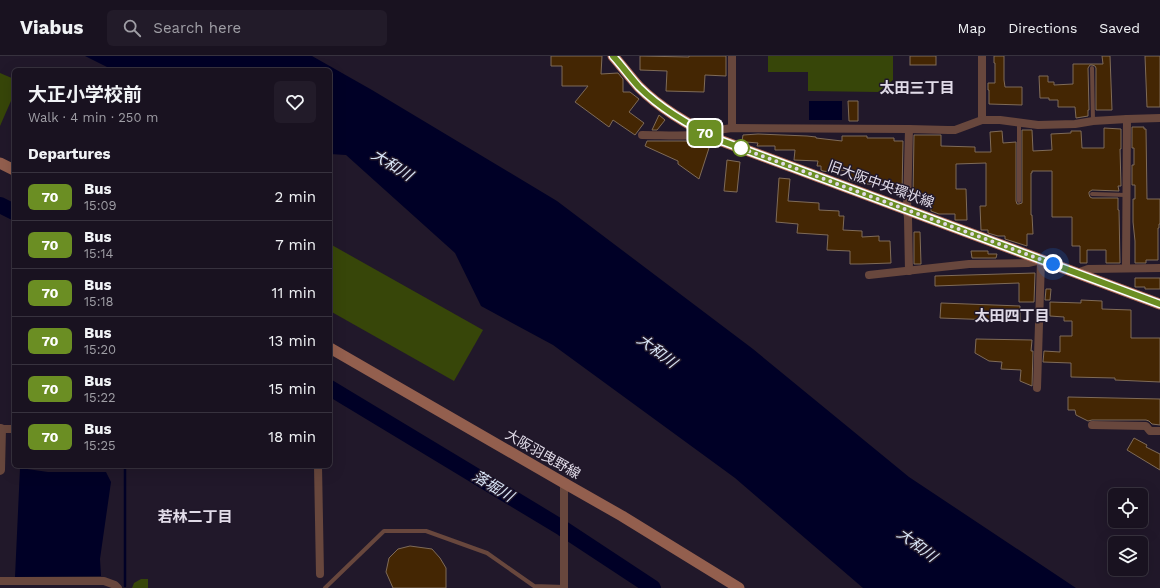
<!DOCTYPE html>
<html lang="en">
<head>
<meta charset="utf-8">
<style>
	body { margin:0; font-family:"Work Sans","Noto Sans JP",sans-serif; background:#221b29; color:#f1f3f6; height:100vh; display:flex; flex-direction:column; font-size:15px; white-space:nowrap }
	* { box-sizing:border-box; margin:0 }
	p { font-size:13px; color:#9f9ea5 }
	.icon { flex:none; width:22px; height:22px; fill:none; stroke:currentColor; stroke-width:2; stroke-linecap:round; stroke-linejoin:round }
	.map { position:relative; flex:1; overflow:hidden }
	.drawer { position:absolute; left:12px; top:12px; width:320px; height:400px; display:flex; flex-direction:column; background:#191220; border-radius:6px; box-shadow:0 4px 16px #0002,0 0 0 1px #37323e }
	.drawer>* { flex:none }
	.badge { padding:0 8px; border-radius:6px; font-size:14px; line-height:26px }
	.controls { position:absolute; left:1108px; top:432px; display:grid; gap:8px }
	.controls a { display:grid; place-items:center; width:40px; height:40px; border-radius:6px; background:#191220; box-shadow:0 4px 16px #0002,0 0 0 1px #37323e; font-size:20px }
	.you { position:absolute; width:20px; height:20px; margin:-10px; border:3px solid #fff; border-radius:50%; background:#1a73e8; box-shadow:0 0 0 6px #1a73e833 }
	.map>.badge { position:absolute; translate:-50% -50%; box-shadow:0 0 0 2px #fff }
	h2 { padding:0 16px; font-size:15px; line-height:36px }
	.round { display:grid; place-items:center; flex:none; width:42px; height:42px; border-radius:6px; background:#221b29 }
	.headline { display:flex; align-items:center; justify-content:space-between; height:68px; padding:0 16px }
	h1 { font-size:19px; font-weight:700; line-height:30px }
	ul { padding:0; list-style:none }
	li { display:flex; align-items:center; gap:12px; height:48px; padding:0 16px; border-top:1px solid #37323e }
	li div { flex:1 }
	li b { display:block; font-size:15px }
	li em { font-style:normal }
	li .badge { min-width:44px; font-weight:700; text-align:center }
	header { display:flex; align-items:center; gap:24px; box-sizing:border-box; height:56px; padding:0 20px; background:#191220; border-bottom:1px solid #37323e }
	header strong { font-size:19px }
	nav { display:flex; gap:22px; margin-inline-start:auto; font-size:14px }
	.search { width:280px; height:36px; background:#221b29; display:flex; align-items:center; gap:10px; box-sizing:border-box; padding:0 14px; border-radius:6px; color:#9f9ea5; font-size:15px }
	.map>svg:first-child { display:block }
	.green { fill:#374609 }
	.water { fill:#000026 }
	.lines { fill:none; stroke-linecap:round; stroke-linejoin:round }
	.stream { stroke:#000026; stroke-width:2.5 }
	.river { stroke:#000026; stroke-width:16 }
	.building { fill:#442603; stroke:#7f6b58 }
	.service { stroke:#68473d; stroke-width:4 }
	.minor { stroke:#68473d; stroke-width:8 }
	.tertiary { stroke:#68473d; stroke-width:10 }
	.secondary { stroke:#935f4e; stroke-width:11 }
	.primary { stroke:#b4705b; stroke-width:11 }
	.line-casing { stroke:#fff; stroke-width:9 }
	.line { stroke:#6b8e23; stroke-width:6 }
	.walk { stroke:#e1dbe8; stroke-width:4; stroke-dasharray:0 7.2 }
	.stop-dot { fill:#fff; stroke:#6b8e23; stroke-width:2 }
	.labels { text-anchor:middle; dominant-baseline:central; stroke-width:3; stroke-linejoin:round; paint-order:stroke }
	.street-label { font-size:14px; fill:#e1dbe8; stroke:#21182a }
	.neighbourhood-label { font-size:15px; font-weight:bold; fill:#e1dbe8; stroke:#21182a }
	.water-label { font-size:15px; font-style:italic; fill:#d8e4f6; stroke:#21182a }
</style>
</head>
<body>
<header>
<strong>Viabus</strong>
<div class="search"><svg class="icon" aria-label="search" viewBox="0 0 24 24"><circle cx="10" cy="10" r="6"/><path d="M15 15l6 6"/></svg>Search here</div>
<nav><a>Map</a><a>Directions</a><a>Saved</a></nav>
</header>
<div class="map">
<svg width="1160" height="532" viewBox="0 0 1160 532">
	<rect width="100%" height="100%" fill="#21182a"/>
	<g class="green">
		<path d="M768 0H893V24L878 36 808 35V16H768Z"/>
		<path d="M0 17 14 23V38L0 70Z"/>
		<path d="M330 188 483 274 454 325 330 255Z"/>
		<path d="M141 523H148V532H132L134 527Z"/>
	</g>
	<g class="water">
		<path d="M85 0H312L372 34 557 145 753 293 909 421 1076 532H863L735 422 553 289 481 250 455 197 346 99 330 98V14H113Z"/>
		<rect x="809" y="45" width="33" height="19"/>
		<path d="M20 412 48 416H106L111 426 100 503 101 520 15 521Z"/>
	</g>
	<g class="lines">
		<path class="stream" d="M125 530V410"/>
		<g class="river">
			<path d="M0 149 14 156"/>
			<path d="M330 332 562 472 653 532"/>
		</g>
	</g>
	<g class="building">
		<path d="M551 0H602L601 18 618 17 623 23V36H630L639 43 629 56 644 67 635 79 613 64 609 71 575 46 588 30H562V10H551Z"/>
		<path d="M640 0 689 1V0H726V20L705 19 704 36 666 35 667 15 640 14Z"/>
		<rect x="910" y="0" width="26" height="9"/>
		<path d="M994 0H1004V24L1005 31H1022V49L989 48V34H988V27H995V7H994Z"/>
		<path d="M1102 0H1110L1112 54H1096V12L1095 10 1092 9H1090L1088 12 1089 54H1088V60L1076 62 1075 51H1058V44H1049V42H1040L1039 20H1048V26H1054V29L1073 28V8H1103Z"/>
		<path d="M1145 0H1160V51H1147Z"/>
		<path d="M848 45H858V65H849Z"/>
		<path d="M659 59 665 64 657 74H652Z"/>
		<path d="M1132 71H1144V73H1146L1147 143H1160V168H1159V172H1158V204H1146V207H1135V185L1133 166V143H1135V129H1132V109H1134V92H1132Z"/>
		<path d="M1104 72 1121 73V93H1120L1121 130H1118L1119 135 1092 134 1089 136V138L1090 141 1092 142H1118V154H1119L1120 207H1106V194H1087V207H1080V190H1072V161H1052V115H1032V117H1031V159H1032L1033 178H1027V190L1005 183V180H998L988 177V174H981L980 150H986V107L956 108V133H966L967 164H955V158H939L931 155 930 140H913L914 79H941V90L975 91V96H991L990 76 1002 75 1003 87 1016 86V145L1017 148H1019L1022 147V74H1032L1033 95 1052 94 1051 78 1071 77V75H1081L1082 92H1104Z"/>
		<path d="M758 78 807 80 816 81V82L842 85V80H867V82H894V85H903L902 137H893V128H864L849 124V115L831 113 830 116 823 115 821 114V110H817L818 105 794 104 795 94H775V90H757L758 87 746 86 742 85 743 79Z"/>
		<path d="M647 85H686L709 92 699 123 678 108V105L645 90Z"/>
		<path d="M727 104 740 106 737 136 724 135Z"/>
		<path d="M779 122 790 123 788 145 819 147V154L839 155V160H844L843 174 862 175V181L879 180V185H890L891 207 861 208H850V195L827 194 828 179 797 177 798 168 776 166Z"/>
		<path d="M914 176H920L921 208H914Z"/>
		<path d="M971 195H988V198H997L996 202H972Z"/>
		<path d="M1035 217 1034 246H1019V227L935 230V220Z"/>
		<path d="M1135 222H1160V233H1145V231H1135Z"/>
		<path d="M1046 233H1051L1050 244H1045Z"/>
		<path d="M1081 244 1102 245V253L1131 254V282H1160V326L1115 324V322L1071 321V307L1043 306 1044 295 1060 296V280H1072V265H1064V261L1050 260V246L1081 247Z"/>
		<path d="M941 247 1020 250V265L940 262Z"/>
		<path d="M976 283 1032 284 1031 295H1033L1032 330 1020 325 1021 314 1001 313 1002 306 989 305 975 297Z"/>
		<path d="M1068 341 1160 343V369L1152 368 1149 365 1146 364H1092L1088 365 1076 359 1075 354H1068Z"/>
		<path d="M1134 382 1147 389 1146 391 1160 398V414L1127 394Z"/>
		<path d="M410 490 432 493 440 502 446 512V532H393L386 516 389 502 398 493Z"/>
	</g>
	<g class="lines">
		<g class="service">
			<path d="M1092 12 1093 65"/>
			<path d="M1019 66V145"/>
			<path d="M1092 138 1126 139"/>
			<path d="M325 532 384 475H426L487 497 534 530 564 531"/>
		</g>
		<g class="minor">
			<path d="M732 0V72"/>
			<path d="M982 64V0"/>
			<path d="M909 73 907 153 908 162 909 215"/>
			<path d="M642 79C660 79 678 80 695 79 708 78 719 73 732 72L909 73 948 74H955L982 64H1000L1038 69 1075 68 1093 65 1127 63 1160 62"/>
			<path d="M1126 212 1127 63"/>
			<path d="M1077 217 1088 213 1160 212"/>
			<path d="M869 219 969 208 1028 207 1041 204 1037 332"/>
			<path d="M1092 369 1146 370 1150 375H1160"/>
			<path d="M0 373H14"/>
			<path d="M318 410 320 518"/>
			<path d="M564 427V532"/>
			<path d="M0 525H104L115 529 118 532"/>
		</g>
		<path class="tertiary" d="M0 414 1 373"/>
		<g class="secondary">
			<path d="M0 107 14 114"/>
			<path d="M330 292 564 427 622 460 739 532"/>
		</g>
		<path class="primary" d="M613 0C622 10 630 21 639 31 662 54 692 71 722 85L1160 248"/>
	</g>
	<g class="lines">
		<g class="line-casing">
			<path id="line" d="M613 0C622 10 630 21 639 31 662 54 692 71 722 85L1160 248"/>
		</g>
		<use href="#line" class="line"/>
		<path class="walk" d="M741 92 735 90 1053 208"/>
	</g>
	<circle class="stop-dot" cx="741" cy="92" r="8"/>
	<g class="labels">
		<g class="street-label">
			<text transform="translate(881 128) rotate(20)">旧大阪中央環状線</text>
			<text transform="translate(543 398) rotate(30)">大阪羽曳野線</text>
		</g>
		<g class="neighbourhood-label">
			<text x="917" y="32">太田三丁目</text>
			<text x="1012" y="260">太田四丁目</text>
			<text x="195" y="461">若林二丁目</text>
		</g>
		<g class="water-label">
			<text transform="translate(392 109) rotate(32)">大和川</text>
			<text transform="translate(657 295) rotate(37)">大和川</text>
			<text transform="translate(493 430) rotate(31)">落堀川</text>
			<text transform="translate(917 489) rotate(37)">大和川</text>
		</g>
	</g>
</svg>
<div class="controls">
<a><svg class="icon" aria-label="locate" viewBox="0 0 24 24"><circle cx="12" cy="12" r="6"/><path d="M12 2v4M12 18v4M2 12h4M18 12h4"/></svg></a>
<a><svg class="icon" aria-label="layers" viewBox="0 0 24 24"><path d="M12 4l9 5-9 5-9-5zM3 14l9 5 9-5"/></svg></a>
</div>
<div class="you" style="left:1053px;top:208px"></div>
<b class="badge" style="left:705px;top:77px;background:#6b8e23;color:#fff">70</b>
<section class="drawer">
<div class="headline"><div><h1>大正小学校前</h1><p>Walk · 4 min · 250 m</p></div><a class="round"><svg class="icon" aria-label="heart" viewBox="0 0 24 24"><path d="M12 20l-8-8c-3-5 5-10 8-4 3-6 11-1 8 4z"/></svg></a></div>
<h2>Departures</h2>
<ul>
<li><span class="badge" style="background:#6b8e23;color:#fff">70</span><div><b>Bus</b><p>15:09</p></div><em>2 min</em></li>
<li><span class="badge" style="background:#6b8e23;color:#fff">70</span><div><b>Bus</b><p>15:14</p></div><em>7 min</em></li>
<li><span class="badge" style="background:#6b8e23;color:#fff">70</span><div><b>Bus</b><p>15:18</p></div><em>11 min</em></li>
<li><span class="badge" style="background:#6b8e23;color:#fff">70</span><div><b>Bus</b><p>15:20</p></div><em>13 min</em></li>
<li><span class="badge" style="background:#6b8e23;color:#fff">70</span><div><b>Bus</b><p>15:22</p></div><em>15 min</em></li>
<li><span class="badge" style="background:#6b8e23;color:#fff">70</span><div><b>Bus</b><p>15:25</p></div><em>18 min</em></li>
</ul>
</section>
</div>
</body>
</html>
